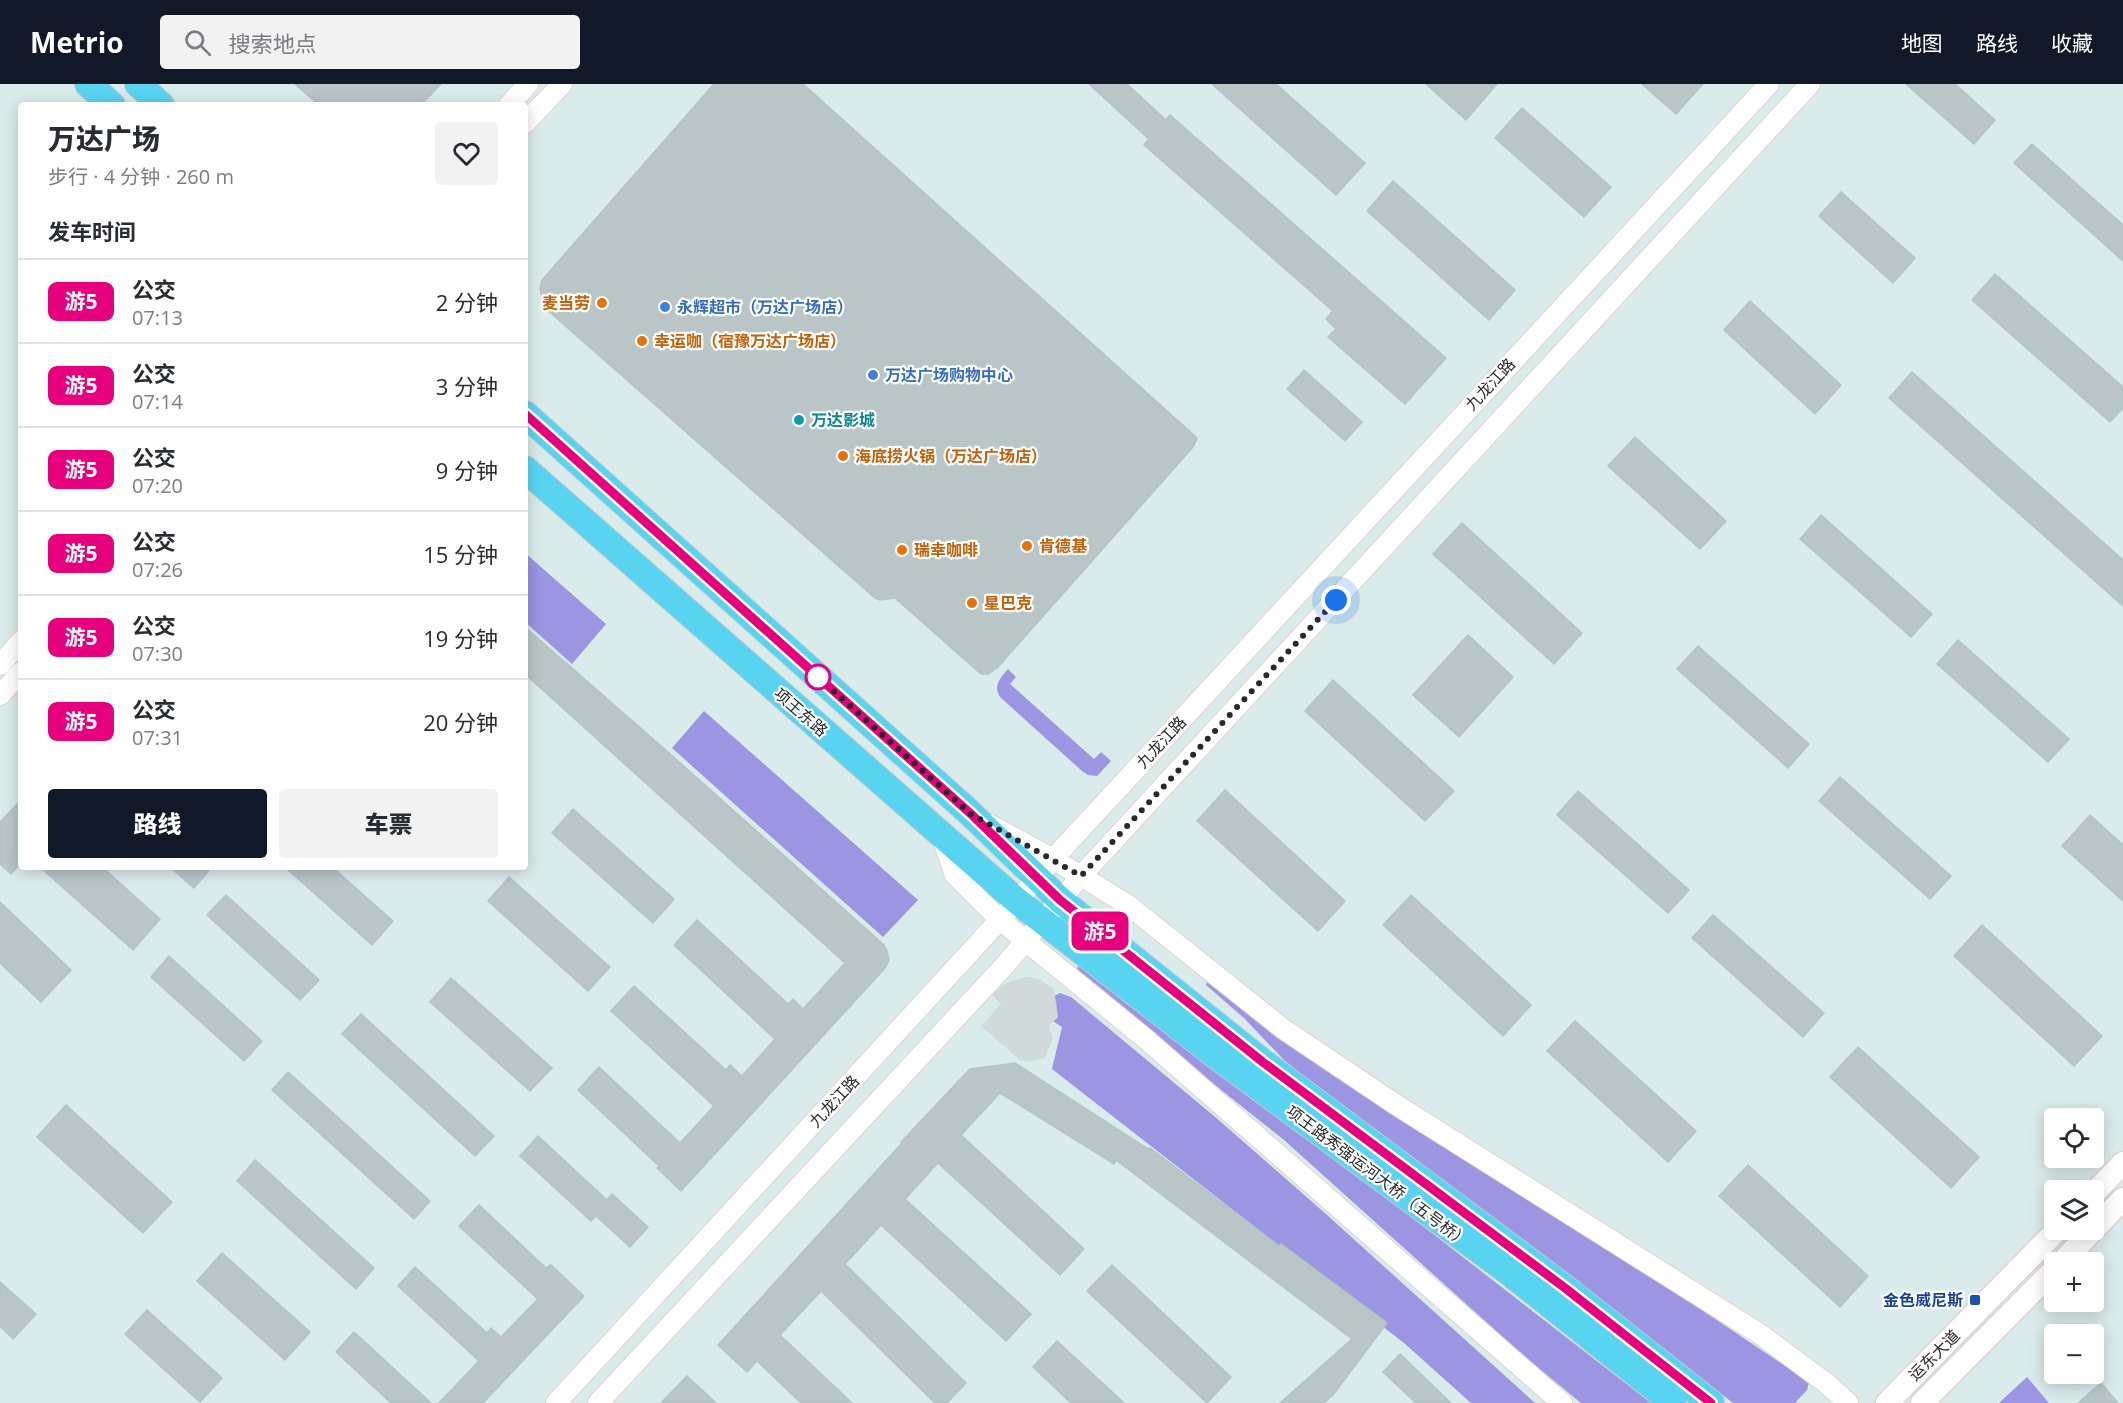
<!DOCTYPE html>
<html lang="zh">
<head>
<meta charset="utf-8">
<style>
	body { margin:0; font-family:"Open Sans","Noto Sans SC",sans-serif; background:#f2f2f3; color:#2b2b33; height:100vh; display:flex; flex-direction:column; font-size:22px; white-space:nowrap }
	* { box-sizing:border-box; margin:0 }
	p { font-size:20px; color:#7c7c81 }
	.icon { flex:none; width:33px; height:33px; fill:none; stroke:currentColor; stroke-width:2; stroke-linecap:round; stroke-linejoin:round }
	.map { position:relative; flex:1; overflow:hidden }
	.side { position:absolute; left:18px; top:18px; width:510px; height:768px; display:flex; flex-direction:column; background:#fff; border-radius:6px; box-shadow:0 3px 15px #0003 }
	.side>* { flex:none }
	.badge { padding:0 12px; border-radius:9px; font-size:21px; line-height:39px }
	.buttons { position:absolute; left:2044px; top:1024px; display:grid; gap:12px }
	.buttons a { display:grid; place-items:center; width:60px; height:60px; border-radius:6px; background:#fff; box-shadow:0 3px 15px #0003; font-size:30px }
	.you { position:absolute; width:30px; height:30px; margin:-15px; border:4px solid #fff; border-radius:50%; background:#1a73e8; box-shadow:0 0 0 9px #1a73e833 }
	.map>.badge { position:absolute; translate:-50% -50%; box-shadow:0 0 0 3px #fff }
	h2 { padding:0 30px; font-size:22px; line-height:54px }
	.round { display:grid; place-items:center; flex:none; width:63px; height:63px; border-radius:6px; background:#f2f2f3 }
	.headline { display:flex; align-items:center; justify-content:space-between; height:102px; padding:0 30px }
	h1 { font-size:28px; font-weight:800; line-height:45px }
	.cta { display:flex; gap:12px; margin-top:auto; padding:12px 30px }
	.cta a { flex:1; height:69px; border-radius:6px; background:#111827; color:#fff; font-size:24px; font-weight:800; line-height:69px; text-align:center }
	.cta a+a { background:#f2f2f3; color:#2b2b33 }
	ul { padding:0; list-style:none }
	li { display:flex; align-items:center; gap:18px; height:84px; padding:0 30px; border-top:2px solid #e1e1e2 }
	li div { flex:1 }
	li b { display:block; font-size:22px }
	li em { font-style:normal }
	li .badge { min-width:66px; font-weight:700; text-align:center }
	header { display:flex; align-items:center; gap:36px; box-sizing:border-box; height:84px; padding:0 30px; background:#111827; color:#fff }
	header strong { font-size:28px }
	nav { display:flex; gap:33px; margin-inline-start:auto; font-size:21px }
	.search { width:420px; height:54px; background:#f2f2f3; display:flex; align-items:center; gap:15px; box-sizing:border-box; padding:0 21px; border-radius:6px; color:#7c7c81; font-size:22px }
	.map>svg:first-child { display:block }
	.green { fill:#9b95e2 }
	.plaza { fill:#d0dadb }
	.building { fill:#b9c5c6; stroke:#b3c4c6; stroke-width:1.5 }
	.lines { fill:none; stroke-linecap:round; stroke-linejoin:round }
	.tertiary-casing { stroke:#e1d3cf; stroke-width:22 }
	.secondary-casing { stroke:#e1d3cf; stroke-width:25 }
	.primary-casing { stroke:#c7c7c7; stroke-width:28 }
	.tertiary { stroke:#fff; stroke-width:20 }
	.secondary { stroke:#fff; stroke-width:22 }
	.primary { stroke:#59d4f0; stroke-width:26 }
	.line-casing { stroke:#fff; stroke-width:14 }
	.line { stroke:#e6007e; stroke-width:9 }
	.walk { stroke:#282828; stroke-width:6; stroke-dasharray:0 10.8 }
	.food-dot { fill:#e8710a; stroke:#fff; stroke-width:2 }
	.shop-dot { fill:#3f7fe0; stroke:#fff; stroke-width:2 }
	.culture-dot { fill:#0f9aa8; stroke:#fff; stroke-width:2 }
	.stop-dot { fill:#fff; stroke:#e6007e; stroke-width:3 }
	.transit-dot { fill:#1a4fb4; stroke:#fff; stroke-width:2 }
	.labels { text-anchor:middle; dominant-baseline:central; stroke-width:4.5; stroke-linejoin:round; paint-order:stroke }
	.food-label { font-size:16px; font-weight:bold; fill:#c56008; stroke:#fff; text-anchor:start }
	.shop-label { font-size:16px; font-weight:bold; fill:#366cbe; stroke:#fff; text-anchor:start }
	.street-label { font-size:16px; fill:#282828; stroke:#fff }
	.culture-label { font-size:16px; font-weight:bold; fill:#0d838f; stroke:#fff; text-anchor:start }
	.transit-label { font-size:16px; font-weight:bold; fill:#164399; stroke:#fff; text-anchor:end }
</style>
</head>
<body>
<header>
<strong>Metrio</strong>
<div class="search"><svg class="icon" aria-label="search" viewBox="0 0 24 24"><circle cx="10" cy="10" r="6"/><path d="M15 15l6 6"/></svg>搜索地点</div>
<nav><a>地图</a><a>路线</a><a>收藏</a></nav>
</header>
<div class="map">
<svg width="2123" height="1319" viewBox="0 0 2123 1319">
	<rect width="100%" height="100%" fill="#d9ebea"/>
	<g class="green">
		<path d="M525 469 606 540 572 580 525 538Z"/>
		<path d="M1008 585 1016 593 1010 600 1094 675 1101 668 1111 677 1097 692 1088 691 1082 687 1000 613C993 601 1000 595 1008 585Z"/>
		<path d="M704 627 918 816 883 853 672 664Z"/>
		<path d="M1082 881 1383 1111 1651 1319H1581L1524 1272 1284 1056 1081 894 1076 888 1078 882Z"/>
		<path d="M1207 898 1243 926 1642 1186 1809 1298 1807 1306 1795 1319H1733L1521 1155 1328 1013 1283 975 1245 935 1206 901Z"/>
		<path d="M1060 909 1071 913 1214 1032 1327 1131 1535 1319H1471L1404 1259 1052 985 1062 943 1047 933 1050 914Z"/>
		<path d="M2027 1293 2049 1319H1999Z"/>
	</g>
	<path class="plaza" d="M1026 893 1039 895 1054 905 1058 933 1049 942 1053 954 1045 974 1028 978 1020 976 981 942 1001 920 992 911 1006 899Z"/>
	<g class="building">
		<path d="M295 0H441L421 21H319Z"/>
		<path d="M714 0H803L1197 354 1193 363 998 583 988 590H981L895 514 880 516 875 514 544 223 540 205 542 196Z"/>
		<path d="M1089 0H1127L1166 36 1170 31 1446 274 1405 320 1328 253 1336 245 1326 235 1333 227 1144 61 1149 55Z"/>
		<path d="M1212 0H1276L1365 79 1336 111Z"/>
		<path d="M1426 0H1497L1466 36Z"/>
		<path d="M1642 0H1703L1676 30Z"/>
		<path d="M1906 0H1955L1995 36 1974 60Z"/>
		<path d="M1522 24 1611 103 1584 133 1495 54Z"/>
		<path d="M2032 60 2123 141V177L2014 79Z"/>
		<path d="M1393 97 1515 206 1489 236 1367 127Z"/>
		<path d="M1841 108 1915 174 1893 199 1819 132Z"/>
		<path d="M1995 190 2123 303V324L2110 338 1972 216Z"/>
		<path d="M1750 217 1841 301 1815 330 1724 246Z"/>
		<path d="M1304 286 1362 338 1345 357 1287 305Z"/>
		<path d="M1912 288 2123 476V522L1889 314Z"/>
		<path d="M1635 353 1726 437 1700 465 1608 382Z"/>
		<path d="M1821 431 1932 530 1911 553 1800 455Z"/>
		<path d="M1462 439 1582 549 1554 580 1433 470Z"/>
		<path d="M525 543 668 668 884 861 887 867 889 876 885 884 681 1107 657 1084 659 1082 578 1006 599 983 680 1059 714 1022 611 927 634 902 726 986 730 981 742 992 775 955 674 861 697 836 788 920 793 915 803 925 845 879 525 590Z"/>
		<path d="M1468 551 1513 593 1459 653 1413 611Z"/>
		<path d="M1958 556 2069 655 2048 678 1937 580Z"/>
		<path d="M1698 562 1809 660 1788 684 1677 585Z"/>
		<path d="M1333 596 1454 707 1425 737 1305 627Z"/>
		<path d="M1840 693 1951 792 1930 815 1819 717Z"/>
		<path d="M1225 706 1345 817 1318 847 1197 737Z"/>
		<path d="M1578 707 1689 806 1668 829 1557 731Z"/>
		<path d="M21 716V779L11 790 0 780V738Z"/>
		<path d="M573 725 674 815 653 839 552 749Z"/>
		<path d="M2090 731 2123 761V817L2062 762Z"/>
		<path d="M40 783H102L160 835 133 866Z"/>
		<path d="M170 783H212L194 804Z"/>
		<path d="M285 783H332L393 837 372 861Z"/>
		<path d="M509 793 610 883 588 907 488 817Z"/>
		<path d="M226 811 319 896 300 916 207 831Z"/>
		<path d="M1411 811 1531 921 1503 952 1383 841Z"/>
		<path d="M0 818 71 886 41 918 0 879Z"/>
		<path d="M1713 831 1824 929 1803 953 1692 854Z"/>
		<path d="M1982 841 2102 952 2074 982 1954 872Z"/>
		<path d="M169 872 262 957 244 977 151 893Z"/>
		<path d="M451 894 552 984 530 1007 430 918Z"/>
		<path d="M361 930 494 1052 475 1072 342 950Z"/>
		<path d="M1575 937 1696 1047 1668 1078 1547 967Z"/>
		<path d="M1858 963 1979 1073 1951 1104 1830 993Z"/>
		<path d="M1015 979 1148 1065 1150 1064 1279 1162 1281 1160 1387 1239 1333 1311 1324 1319H1280L1352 1255 1116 1076 1114 1080 1000 1009 961 1051 1084 1165 1060 1191 938 1079 905 1115 1031 1230 1006 1257 881 1141 845 1180 966 1299 947 1319H935L821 1207 780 1251 852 1319H801L757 1277 747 1288 718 1261 902 1059 901 1058 970 985Z"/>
		<path d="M288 988 430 1117 414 1135 272 1006Z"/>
		<path d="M66 1021 172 1118 143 1149 37 1053Z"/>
		<path d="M538 1052 607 1116 612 1110 648 1143 630 1163 596 1132 591 1137 520 1072Z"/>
		<path d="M255 1076 374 1184 356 1205 237 1097Z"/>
		<path d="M1748 1081 1868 1192 1840 1223 1719 1112Z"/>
		<path d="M479 1121 546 1184 551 1181 584 1212 483 1319H439L479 1277 398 1202 415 1183 487 1249 491 1244 501 1253 538 1215 459 1142Z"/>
		<path d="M222 1169 310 1248 285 1276 197 1197Z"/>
		<path d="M1112 1181 1231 1293 1207 1319 1087 1207Z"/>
		<path d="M0 1198 36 1230 13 1255 0 1242Z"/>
		<path d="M147 1226 222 1294 200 1318 125 1250Z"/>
		<path d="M354 1248 431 1319H391L336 1268Z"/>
		<path d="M1057 1257 1124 1319H1071L1033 1283Z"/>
		<path d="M1400 1270 1451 1319H1416L1383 1288Z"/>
		<path d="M687 1292 716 1319H661Z"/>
		<path d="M2101 1299 2118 1319H2078Z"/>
	</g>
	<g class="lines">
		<g class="tertiary-casing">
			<g id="tertiary">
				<path d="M509 21 528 0"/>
				<path d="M525 39 562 0"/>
				<path d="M0 581 21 557"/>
				<path d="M0 611 21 588"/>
				<path d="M991 741 1053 775 1128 821 1282 944 1398 1022 1760 1250 1826 1299 1848 1319"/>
				<path d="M942 753 955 791 1000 836 1147 956 1562 1319"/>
				<path d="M556 1319 1017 817 1053 775 1769 0"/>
				<path d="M598 1319 1005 881 1081 792 1810 0"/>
			</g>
		</g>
		<g class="secondary-casing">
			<g id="secondary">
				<path d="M2094 1109 2123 1079"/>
				<path d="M2094 1145 2123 1115"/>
				<path d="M2061 1179 2093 1146"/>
				<path d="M1887 1319 2057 1146"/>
				<path d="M1922 1319 2055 1185"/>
			</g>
		</g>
		<g class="primary-casing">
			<g id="primary">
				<path d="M88 0 112 21"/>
				<path d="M138 0 161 21"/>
				<path d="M525 330 971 730 1060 816 1264 979 1565 1204 1711 1319"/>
				<path d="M525 385 1017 817 1215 971 1510 1189 1673 1319"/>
			</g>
		</g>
		<use href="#tertiary" class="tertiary"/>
		<use href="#secondary" class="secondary"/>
		<use href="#primary" class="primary"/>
	</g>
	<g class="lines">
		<g class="line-casing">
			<path id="line" d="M525 330 971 730 1060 816 1264 979 1565 1204 1711 1319"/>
		</g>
		<use href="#line" class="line"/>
		<path class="walk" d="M818 593 971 730 1081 792 1336 516"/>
	</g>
	<g class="food-dot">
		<circle cx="602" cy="219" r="6"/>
		<circle cx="642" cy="257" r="6"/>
		<circle cx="843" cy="372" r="6"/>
		<circle cx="1027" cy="462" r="6"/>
		<circle cx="902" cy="466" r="6"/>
		<circle cx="972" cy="519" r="6"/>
	</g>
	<g class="shop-dot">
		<circle cx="665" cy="223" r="6"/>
		<circle cx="873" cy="291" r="6"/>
	</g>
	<circle class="culture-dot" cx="799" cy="336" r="6"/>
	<circle class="stop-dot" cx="818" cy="593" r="12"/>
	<rect class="transit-dot" x="1969" y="1210" width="12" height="12" rx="3"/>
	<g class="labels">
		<g class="food-label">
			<text x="590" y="219" text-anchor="end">麦当劳</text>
			<text x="654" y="257">幸运咖（宿豫万达广场店）</text>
			<text x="855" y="372">海底捞火锅（万达广场店）</text>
			<text x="1039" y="462">肯德基</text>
			<text x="914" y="466">瑞幸咖啡</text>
			<text x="984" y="519">星巴克</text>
		</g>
		<g class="shop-label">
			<text x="677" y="223">永辉超市（万达广场店）</text>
			<text x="885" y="291">万达广场购物中心</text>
		</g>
		<g class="street-label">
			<text transform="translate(1490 300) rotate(-47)">九龙江路</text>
			<text transform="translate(801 628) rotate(41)">项王东路</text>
			<text transform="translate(1161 658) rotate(-47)">九龙江路</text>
			<text transform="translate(834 1017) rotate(-47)">九龙江路</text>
			<text transform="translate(1378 1092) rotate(37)">项王路秀强运河大桥（五号桥）</text>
			<text transform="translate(1934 1271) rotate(-45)">运东大道</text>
		</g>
		<g class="culture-label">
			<text x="811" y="336">万达影城</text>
		</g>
		<g class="transit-label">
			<text x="1963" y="1216">金色威尼斯</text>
		</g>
	</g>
</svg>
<div class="buttons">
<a><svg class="icon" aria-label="locate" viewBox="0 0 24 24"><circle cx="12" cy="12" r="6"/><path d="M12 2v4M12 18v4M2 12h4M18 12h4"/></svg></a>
<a><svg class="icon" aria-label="layers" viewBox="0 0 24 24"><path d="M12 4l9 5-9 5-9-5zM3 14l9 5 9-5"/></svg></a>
<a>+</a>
<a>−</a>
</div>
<div class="you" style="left:1336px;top:516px"></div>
<b class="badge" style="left:1100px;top:847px;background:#e6007e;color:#fff">游5</b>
<section class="side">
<div class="headline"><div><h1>万达广场</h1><p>步行 · 4 分钟 · 260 m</p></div><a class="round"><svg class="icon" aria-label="heart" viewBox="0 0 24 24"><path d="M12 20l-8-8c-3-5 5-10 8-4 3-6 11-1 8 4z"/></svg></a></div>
<h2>发车时间</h2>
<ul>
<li><span class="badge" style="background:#e6007e;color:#fff">游5</span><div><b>公交</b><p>07:13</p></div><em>2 分钟</em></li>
<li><span class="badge" style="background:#e6007e;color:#fff">游5</span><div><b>公交</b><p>07:14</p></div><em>3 分钟</em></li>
<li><span class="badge" style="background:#e6007e;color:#fff">游5</span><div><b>公交</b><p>07:20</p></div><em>9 分钟</em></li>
<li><span class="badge" style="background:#e6007e;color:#fff">游5</span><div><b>公交</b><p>07:26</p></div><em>15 分钟</em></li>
<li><span class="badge" style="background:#e6007e;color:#fff">游5</span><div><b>公交</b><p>07:30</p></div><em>19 分钟</em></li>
<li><span class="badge" style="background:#e6007e;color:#fff">游5</span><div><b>公交</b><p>07:31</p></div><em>20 分钟</em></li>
</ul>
<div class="cta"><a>路线</a><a>车票</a></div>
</section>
</div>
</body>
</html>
